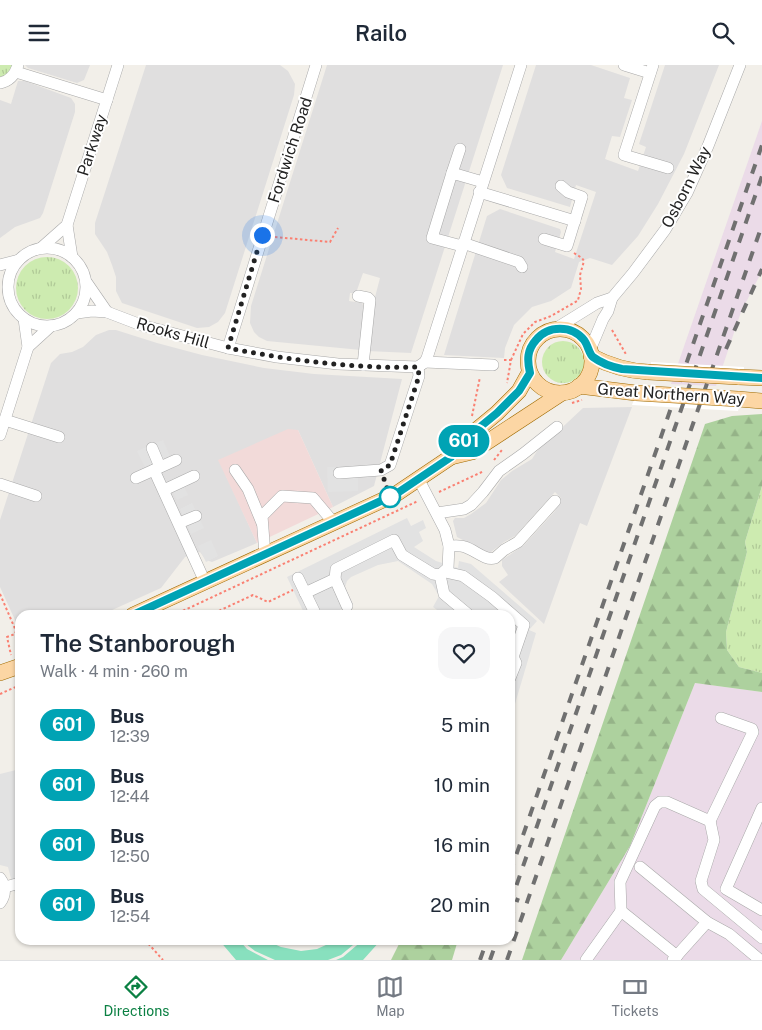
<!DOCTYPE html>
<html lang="en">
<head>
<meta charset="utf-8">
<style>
	body { margin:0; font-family:"Public Sans",sans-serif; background:#f6f6f7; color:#1f2937; height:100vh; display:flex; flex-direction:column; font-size:19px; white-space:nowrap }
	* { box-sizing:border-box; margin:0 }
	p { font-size:16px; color:#747a83 }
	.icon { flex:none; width:28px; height:28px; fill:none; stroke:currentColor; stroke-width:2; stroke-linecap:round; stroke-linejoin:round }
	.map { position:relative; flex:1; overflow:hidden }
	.side { position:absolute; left:15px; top:545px; width:500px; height:335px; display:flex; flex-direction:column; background:#fff; border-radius:15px; box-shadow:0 1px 4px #0004 }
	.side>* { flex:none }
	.badge { padding:0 10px; border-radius:16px; font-size:18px; line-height:32px }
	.you { position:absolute; width:25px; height:25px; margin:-12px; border:4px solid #fff; border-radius:50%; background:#1a73e8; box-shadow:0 0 0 8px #1a73e833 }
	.map>.badge { position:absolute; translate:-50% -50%; box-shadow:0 0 0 2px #fff }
	.round { display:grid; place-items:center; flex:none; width:52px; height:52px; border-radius:15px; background:#f6f6f7 }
	.headline { display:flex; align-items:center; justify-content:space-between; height:85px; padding:0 25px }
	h1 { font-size:24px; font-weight:600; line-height:38px }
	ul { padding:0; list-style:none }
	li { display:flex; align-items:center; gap:15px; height:60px; padding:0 25px }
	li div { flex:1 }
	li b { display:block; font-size:19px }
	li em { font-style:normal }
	li .badge { min-width:55px; font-weight:700; text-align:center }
	header { display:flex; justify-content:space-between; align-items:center; height:65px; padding:0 25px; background:#fff; font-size:22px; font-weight:600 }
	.dock { display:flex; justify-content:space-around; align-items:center; height:70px; border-top:1px solid #e0e1e3; background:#fff; font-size:14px; color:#747a83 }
	.dock a { display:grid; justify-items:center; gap:2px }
	.dock .selected { color:#0b8043 }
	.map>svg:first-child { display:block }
	.residential { fill:#e0dfdf }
	.commercial { fill:#f2dad9 }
	.industrial { fill:#ebdbe8 }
	.grass { fill:url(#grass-tufts) }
	.forest { fill:url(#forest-firs) }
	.pitch { fill:#88e0be }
	.parking { fill:#e2e2e2 }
	.pier { fill:#fff }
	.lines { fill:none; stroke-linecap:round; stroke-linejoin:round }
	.minor-casing { stroke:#a9a9a9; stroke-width:12 }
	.major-casing { stroke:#a06b00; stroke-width:16 }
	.path { stroke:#fa8072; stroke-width:2; stroke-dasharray:2.5 2.5; stroke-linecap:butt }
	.minor { stroke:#fff; stroke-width:11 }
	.major { stroke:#fcd6a4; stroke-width:15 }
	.rail { stroke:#707070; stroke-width:4; stroke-dasharray:10 10; stroke-linecap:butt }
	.major-bridge-casing { stroke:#a06b00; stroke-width:16; stroke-linecap:butt }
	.major-bridge { stroke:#fcd6a4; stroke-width:15 }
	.line-casing { stroke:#fff; stroke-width:11 }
	.line { stroke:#00a3b4; stroke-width:8 }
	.walk { stroke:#222; stroke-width:5; stroke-dasharray:0 9 }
	.stop-dot { fill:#fff; stroke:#00a3b4; stroke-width:2.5 }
	.labels { text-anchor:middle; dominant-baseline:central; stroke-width:4; stroke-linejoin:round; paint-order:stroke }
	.street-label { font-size:16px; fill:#222; stroke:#fff }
</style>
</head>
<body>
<header><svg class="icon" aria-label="menu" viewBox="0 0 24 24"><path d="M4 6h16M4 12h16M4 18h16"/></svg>Railo<svg class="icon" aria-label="search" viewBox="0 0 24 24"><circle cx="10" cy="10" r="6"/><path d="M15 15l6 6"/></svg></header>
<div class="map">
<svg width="762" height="895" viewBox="0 0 762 895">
	<defs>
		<pattern id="grass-tufts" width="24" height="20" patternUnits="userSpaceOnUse" patternTransform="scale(1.25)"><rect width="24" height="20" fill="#cdebb0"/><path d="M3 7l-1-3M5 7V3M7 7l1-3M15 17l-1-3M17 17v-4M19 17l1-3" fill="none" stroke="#b0c997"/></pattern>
		<pattern id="forest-firs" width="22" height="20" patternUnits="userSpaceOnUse" patternTransform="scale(1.25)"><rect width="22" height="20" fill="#add19e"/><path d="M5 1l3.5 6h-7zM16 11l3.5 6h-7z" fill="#95b388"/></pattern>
	</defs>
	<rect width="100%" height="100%" fill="#f2efe9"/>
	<g class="residential">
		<path d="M25 0H90L84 15 77 18 28 3Z"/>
		<path d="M146 0H280L288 6 295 19 294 30 225 248 218 257 209 262 197 263 122 238 116 226V212L112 200 107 187 95 169V158Z"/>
		<path d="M327 0H503L411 288 367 286 374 236 380 213 363 208 356 228H350L349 236 362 238 366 247 361 285 267 276 259 272 254 267 250 258 251 241Z"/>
		<path d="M536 0H591L630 13 624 33 632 35 620 72 612 71 605 94 638 106 646 82 639 79 665 0H719L684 89 658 139 638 171 612 200 590 193 579 197 571 223 551 236 532 242 514 260 505 283 504 293 444 290 487 151 500 144 560 164 561 167 555 187 574 194 596 127 576 120 570 142 507 123 501 110Z"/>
		<path d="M18 16H25L71 33 75 39V47L43 148 40 153 15 162 0 173V35L11 39Z"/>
		<path d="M109 265H116L157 278 202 290 264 303 314 309 402 314 374 421 333 442 298 365 219 395 257 478 212 497 206 495 200 487 185 492 161 523 101 550H20V566L0 522V455L51 298 60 289 72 287 83 282 96 270Z"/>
		<path d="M632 342 587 461 580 458 544 559 499 517 508 510 502 501V495L524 480 555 446 561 433 555 427 515 471 504 477 491 487 488 488 457 472 453 456 455 453H464L471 449 486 438 501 415 512 406 532 394 537 386 583 343Z"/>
	</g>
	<path class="commercial" d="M288 364 298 365 333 442 257 478 218 395Z"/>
	<g class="industrial">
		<path d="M762 56V206L741 247 716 321 671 319Z"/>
		<path d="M695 618 762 627V895H561L630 781Z"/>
	</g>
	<g class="grass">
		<path d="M0 0H15L14 3 0 15Z"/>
		<circle cx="47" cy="223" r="31"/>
		<circle cx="563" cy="297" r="21"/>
		<path d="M762 421V608L739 602 727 585 726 567 747 487 745 477Z"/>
	</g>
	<g class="forest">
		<path d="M762 349V421L745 477 747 487 726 567 727 585 739 602 762 608V627L695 618 630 781 561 895H522L705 359 732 351Z"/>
		<path d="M401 875H458L452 895H391Z"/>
	</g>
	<g class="pitch">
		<path d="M219 875H239L247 884 268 895H236Z"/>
		<path d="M241 875H265L281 882 301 886 317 884 337 875H359L341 890 328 895H275L255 886Z"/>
		<path d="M363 875H381L363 895H336L343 892Z"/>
	</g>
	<g class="parking">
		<path d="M163 375 170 391 145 402 137 386Z"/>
		<path d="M327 402H358V426L328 427Z"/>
		<path d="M184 422 188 430 177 435 173 427Z"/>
		<path d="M192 438 204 463 191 469 180 444Z"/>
		<path d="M407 453 411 461 423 455 426 463 419 467 423 476 414 482 436 496 458 503 459 496 471 499 537 556 529 565 536 568 512 649 510 648V582L517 571 510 565V550H444L433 542 439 531 432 519 398 496 378 500 351 512 347 516 345 522 353 539 329 550H305L287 512Z"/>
		<path d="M211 475 218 491 206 497 198 481Z"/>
		<path d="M20 704V832L16 833 8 802 0 800V709Z"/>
	</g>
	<g class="pier">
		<path d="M651 297 744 302V306L651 301Z"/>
		<path d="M639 321 743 328 738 346 632 340Z"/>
	</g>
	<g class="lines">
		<g class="minor-casing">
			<g id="minor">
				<path d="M624 0 650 8"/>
				<path d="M653 0 624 90 668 103"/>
				<path d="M16 7 107 35"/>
				<path d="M0 18C10 16 15 10 18 0"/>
				<path d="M452 108 460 84"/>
				<path d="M479 127 575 156"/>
				<path d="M67 160 72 192"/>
				<path d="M544 174 567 181 582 132 568 127 561 121"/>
				<path d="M463 178 519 197 522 202"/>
				<path d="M462 181 432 173 452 108 483 117"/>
				<circle cx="47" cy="222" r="39"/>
				<path d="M41 183 67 160 118 0"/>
				<path d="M0 200 19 195"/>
				<path d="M87 218 107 247"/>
				<path d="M358 231 368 233 370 235 363 300"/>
				<path d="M77 248 92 246 107 247 141 260 228 283 277 292 338 299 418 302"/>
				<path d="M555 264 597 238 612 233"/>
				<path d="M28 282 51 261"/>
				<path d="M228 283 316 0"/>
				<path d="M590 285 603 254 608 246 612 233 633 208 665 165 687 128 708 81 740 0"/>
				<path d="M425 297 493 300"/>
				<path d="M418 302 425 297 427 293 521 0"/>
				<path d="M5 355 59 372"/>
				<path d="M0 370 28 282 24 254"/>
				<path d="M152 383 160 402"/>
				<path d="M154 405 205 517"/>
				<path d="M235 405 248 424 262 458"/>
				<path d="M339 408 381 405 390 400 419 311 418 302"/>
				<path d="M136 413 176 395"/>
				<path d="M0 419 36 431"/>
				<path d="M164 425 194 411"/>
				<path d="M437 448 464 444 471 440 483 427 499 406 523 389 557 362"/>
				<path d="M179 458 196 451"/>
				<path d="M449 481C454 481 460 480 465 482 475 485 485 496 495 493L504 485 518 477 555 436"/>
				<path d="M265 490 262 451 282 431 313 433 334 458"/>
				<path d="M445 507 463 511 492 532 524 560 513 592 516 598 510 613"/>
				<path d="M440 510 444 529 469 550"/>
				<path d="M298 513 315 548"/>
				<path d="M305 528 335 514"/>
				<path d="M347 541 335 514 336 504 394 475 402 490 433 509 440 510 448 503 449 481 445 465 419 415"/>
				<path d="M762 743 726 824 762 845"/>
				<path d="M710 756 714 775 701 816 703 824 762 873"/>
				<path d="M640 802 707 857 729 869 760 895"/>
				<path d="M0 813C6 821 6 830 0 838"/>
				<path d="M5 822 20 818"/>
				<path d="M621 846 620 817 655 741 660 737H667L710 756 753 667 752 664 721 653"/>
				<path d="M586 895 621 846 677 891"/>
				<path d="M673 895 707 857"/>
			</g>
		</g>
		<g class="major-casing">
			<g id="major">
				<circle cx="560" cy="296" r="32"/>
				<path d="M591 291C610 301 627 306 648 307"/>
				<path d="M738 312 762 313"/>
				<path d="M579 321 636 328"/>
				<path d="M738 334 762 336"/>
				<path d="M451 392 472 387 562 328"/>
				<path d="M133 550 396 429 451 392 463 376 497 348 519 326 529 308"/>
				<path d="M0 608 20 601"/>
			</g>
		</g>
		<g class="path">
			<path d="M275 172 330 177 338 163"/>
			<path d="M574 188 582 193 584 196 580 210 581 224 578 235"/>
			<path d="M612 265 627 291"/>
			<path d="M504 295H511L507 318"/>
			<path d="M511 295 523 269 535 257 551 251 579 235"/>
			<path d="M572 338 582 335"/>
			<path d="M472 351 480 312"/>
			<path d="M494 395 502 385"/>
			<path d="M439 427 484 406"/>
			<path d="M0 529 16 566 15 569 7 572 11 590"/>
			<path d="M174 550 418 436"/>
			<path d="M210 550 253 530 268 537 293 525"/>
			<path d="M0 629 20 620"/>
			<path d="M145 875 163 895"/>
		</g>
		<use href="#minor" class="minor"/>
		<use href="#major" class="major"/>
		<g class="rail">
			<path d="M726 284 762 204"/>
			<path d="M510 808 762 80"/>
			<path d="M510 839 762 111"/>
			<path d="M510 856 518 833"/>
			<path d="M480 895 487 875"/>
			<path d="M490 895 497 875"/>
			<path d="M507 895 762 160"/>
		</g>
		<g class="major-bridge-casing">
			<g id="major-bridge">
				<path d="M648 307 738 312"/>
				<path d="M636 328 738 334"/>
			</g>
		</g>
		<use href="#major-bridge" class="major-bridge"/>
	</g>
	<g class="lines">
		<g class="line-casing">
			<path id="line" d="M133 550 396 429 451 392 463 376 497 348 519 326 530 308C527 295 527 285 536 275 548 260 572 260 584 275 588 280 589 289 593 292 601 298 612 302 622 304L762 313"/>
		</g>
		<use href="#line" class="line"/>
		<path class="walk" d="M262 170 228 283C290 295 355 304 418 302L419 311 390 400 381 405 390 432"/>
	</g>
	<circle class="stop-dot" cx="390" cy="432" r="10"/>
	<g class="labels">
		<g class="street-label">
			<text transform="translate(92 80) rotate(-72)">Parkway</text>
			<text transform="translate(290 85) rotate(-72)">Fordwich Road</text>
			<text transform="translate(686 122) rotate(-63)">Osborn Way</text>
			<text transform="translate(173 268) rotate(16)">Rooks Hill</text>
			<text transform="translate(671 329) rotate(4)">Great Northern Way</text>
		</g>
	</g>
</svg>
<div class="you" style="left:262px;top:170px"></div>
<b class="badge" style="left:464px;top:376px;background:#00a3b4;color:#fff">601</b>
<section class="side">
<div class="headline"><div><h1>The Stanborough</h1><p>Walk · 4 min · 260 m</p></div><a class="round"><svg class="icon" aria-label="heart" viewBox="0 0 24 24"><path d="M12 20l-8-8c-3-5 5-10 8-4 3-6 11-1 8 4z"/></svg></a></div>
<ul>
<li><span class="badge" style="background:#00a3b4;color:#fff">601</span><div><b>Bus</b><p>12:39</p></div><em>5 min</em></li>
<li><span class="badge" style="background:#00a3b4;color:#fff">601</span><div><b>Bus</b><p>12:44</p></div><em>10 min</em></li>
<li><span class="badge" style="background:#00a3b4;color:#fff">601</span><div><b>Bus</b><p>12:50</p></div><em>16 min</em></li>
<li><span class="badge" style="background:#00a3b4;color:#fff">601</span><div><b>Bus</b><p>12:54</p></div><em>20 min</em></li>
</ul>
</section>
</div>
<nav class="dock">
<a class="selected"><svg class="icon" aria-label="directions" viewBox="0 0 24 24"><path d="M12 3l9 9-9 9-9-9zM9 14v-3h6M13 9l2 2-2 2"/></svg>Directions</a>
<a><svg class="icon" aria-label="map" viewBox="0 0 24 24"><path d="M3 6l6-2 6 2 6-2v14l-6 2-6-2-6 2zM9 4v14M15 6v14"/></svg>Map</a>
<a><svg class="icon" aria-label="tickets" viewBox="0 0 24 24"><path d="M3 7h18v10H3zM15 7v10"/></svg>Tickets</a>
</nav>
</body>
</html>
